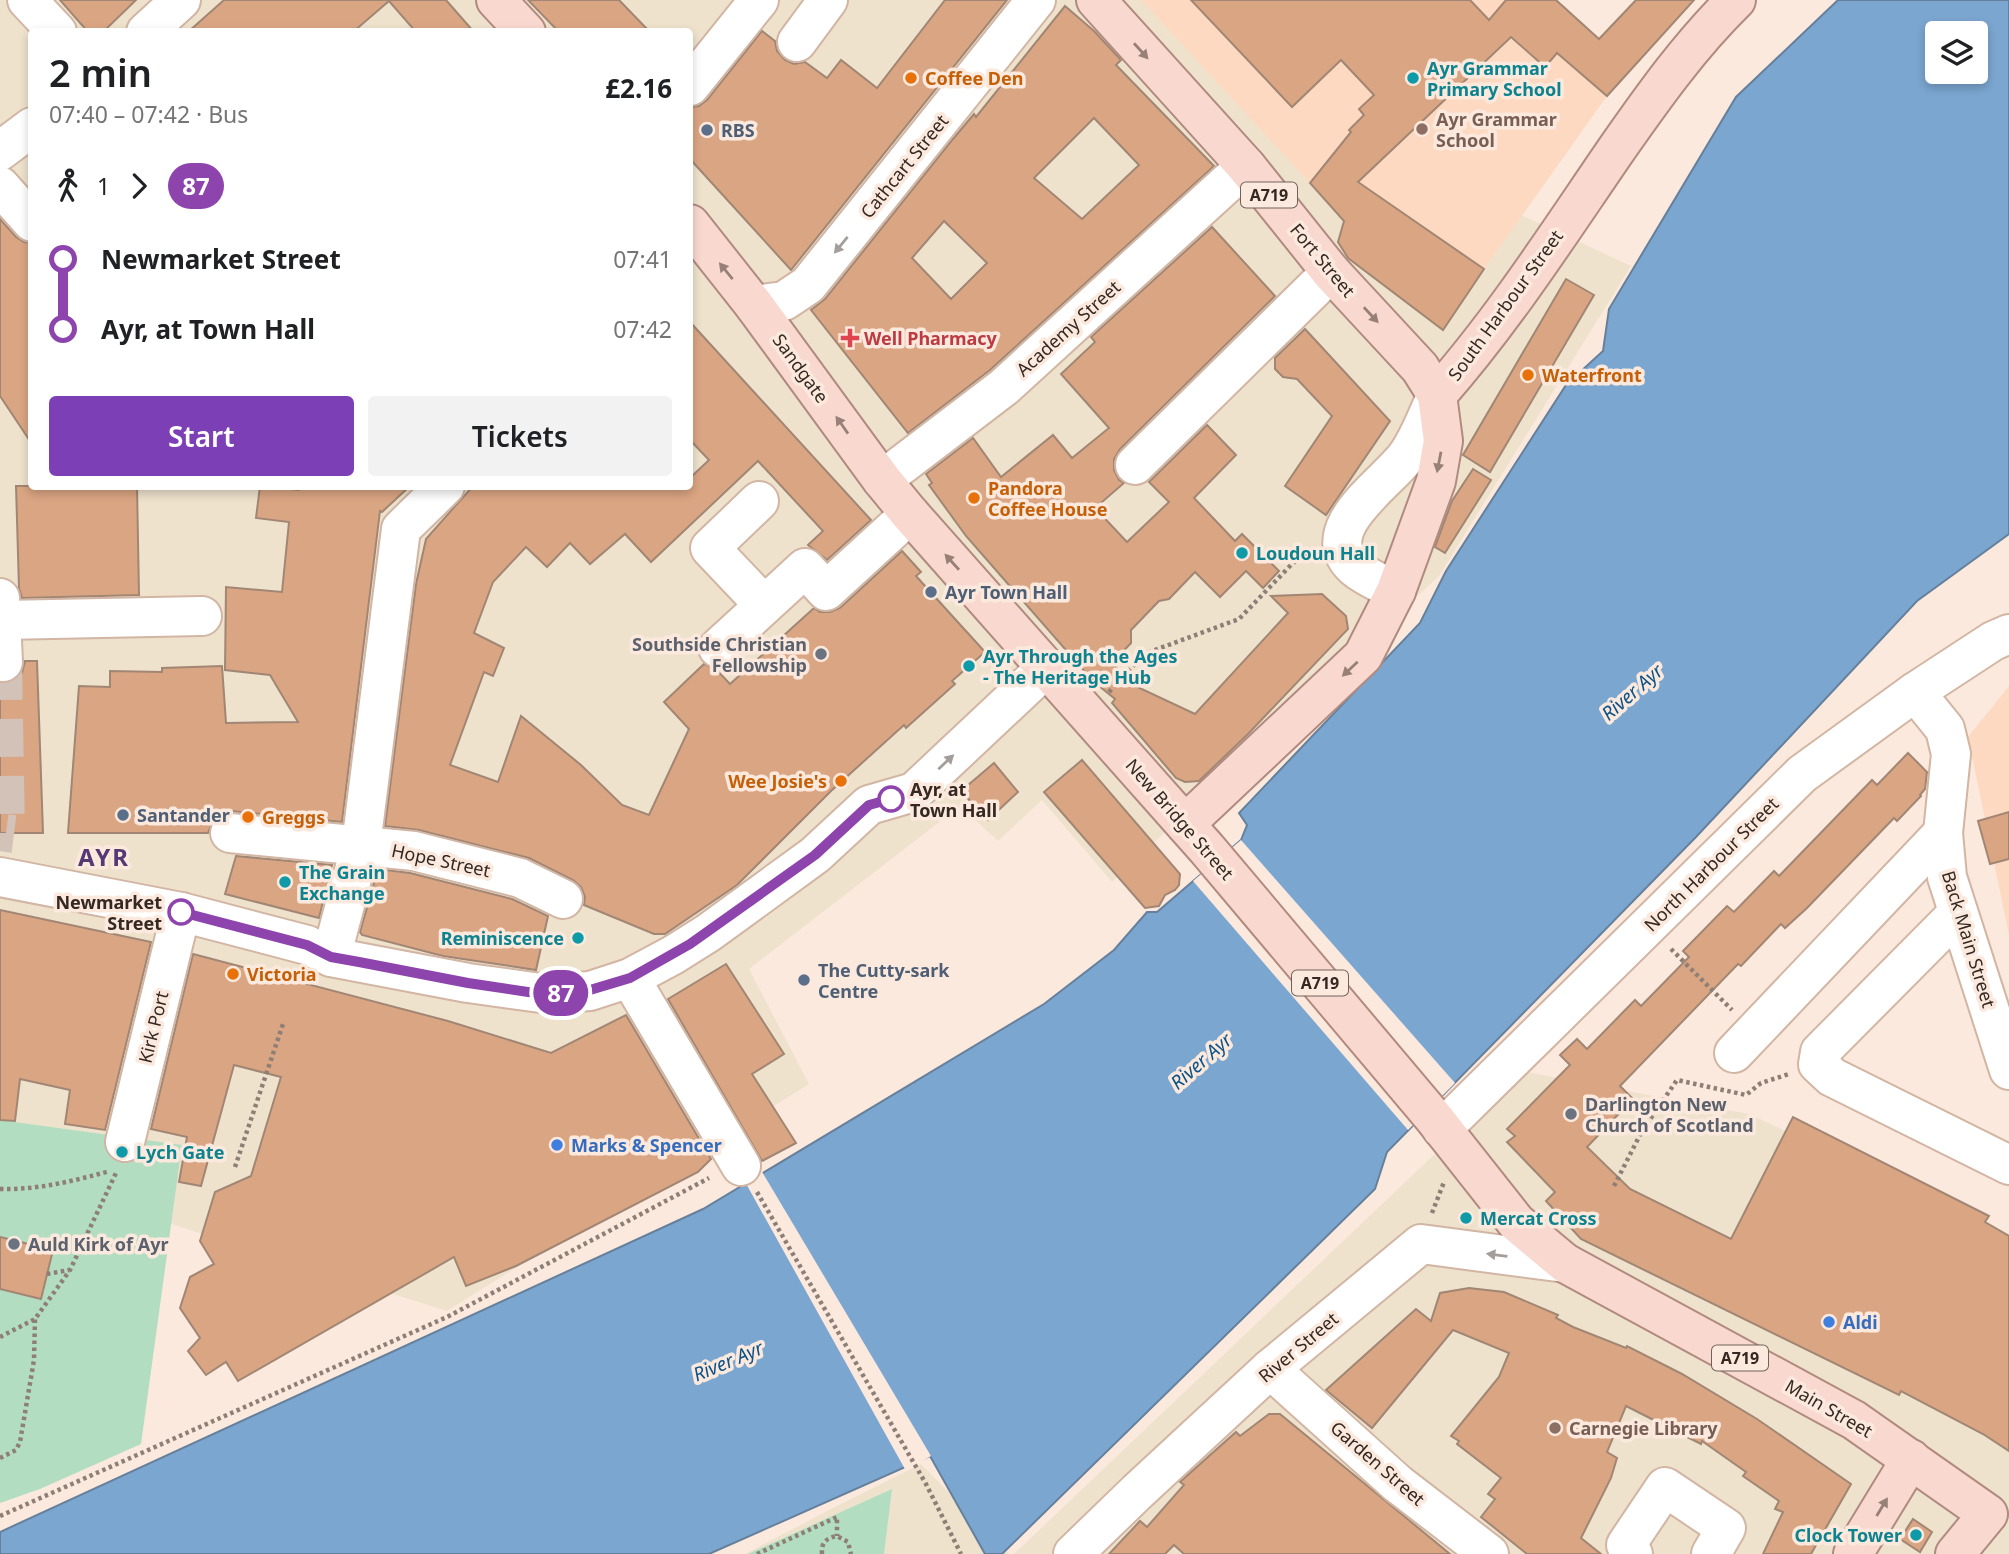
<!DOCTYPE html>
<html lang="en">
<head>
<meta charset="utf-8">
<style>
	body { margin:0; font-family:"Noto Sans",sans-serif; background:#f2f2f2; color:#202124; height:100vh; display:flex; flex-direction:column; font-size:26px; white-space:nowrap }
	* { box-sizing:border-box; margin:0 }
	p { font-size:23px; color:#757577 }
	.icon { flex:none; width:38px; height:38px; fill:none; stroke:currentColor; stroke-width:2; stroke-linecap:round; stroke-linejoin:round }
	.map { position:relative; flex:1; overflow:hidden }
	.details { position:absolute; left:28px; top:28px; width:665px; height:462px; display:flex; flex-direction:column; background:#fff; border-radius:7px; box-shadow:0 4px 10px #0003 }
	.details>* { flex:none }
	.badge { padding:0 14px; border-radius:23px; font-size:24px; line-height:46px }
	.tools { position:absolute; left:1925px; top:21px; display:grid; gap:14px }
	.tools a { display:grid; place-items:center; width:63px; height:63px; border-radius:7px; background:#fff; box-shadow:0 4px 10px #0003; font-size:35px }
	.map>.badge { position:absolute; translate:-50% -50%; box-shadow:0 0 0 4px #fff }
	.legs { display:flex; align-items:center; gap:10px; height:77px; padding:0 21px; font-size:23px }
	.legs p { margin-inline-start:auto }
	.head { display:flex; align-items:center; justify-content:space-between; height:119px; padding:0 21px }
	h1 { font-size:38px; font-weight:600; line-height:52px }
	.action { display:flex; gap:14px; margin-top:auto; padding:14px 21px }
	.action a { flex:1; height:80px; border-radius:7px; background:#7c3fb5; color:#fff; font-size:28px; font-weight:600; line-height:80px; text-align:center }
	.action a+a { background:#f2f2f2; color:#202124 }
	ul { padding:0 21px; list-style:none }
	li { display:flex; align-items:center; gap:24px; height:70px; font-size:26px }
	li i { display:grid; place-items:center; width:10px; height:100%; margin:0 9px; background:currentColor }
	li i::after { content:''; width:18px; height:18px; margin:-9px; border:5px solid; border-radius:50%; background:#fff }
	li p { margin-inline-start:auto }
	li:first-child i { background:linear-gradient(#0000 50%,currentColor 0) }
	li:last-child i { background:linear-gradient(currentColor 50%,#0000 0) }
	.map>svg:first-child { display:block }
	.commercial { fill:#eee2cd; fill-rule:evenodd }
	.built { fill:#fdd9c1 }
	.green { fill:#b3ddc1 }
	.water { fill:#7ba6d0; stroke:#66809c; stroke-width:2; fill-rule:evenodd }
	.pier { fill:#fbe9de }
	.building { fill:#daa583; stroke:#a18674; stroke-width:2; fill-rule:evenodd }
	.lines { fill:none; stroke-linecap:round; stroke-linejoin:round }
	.minor-tunnel { stroke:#d3c2b8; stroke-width:38; stroke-dasharray:38 19; stroke-linecap:butt }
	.minor-casing { stroke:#d2b5a3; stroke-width:42 }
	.major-casing { stroke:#b18a7f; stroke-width:42 }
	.path { stroke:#8e7f76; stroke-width:4.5; stroke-dasharray:3.5 3.5; stroke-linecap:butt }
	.minor { stroke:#fff; stroke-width:38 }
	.major { stroke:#f9d8d0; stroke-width:38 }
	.oneway { fill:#968078 }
	.oneway2 { fill:#a49e9b }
	.line-1-casing { stroke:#fff; stroke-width:16 }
	.line-1 { stroke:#8e44ad; stroke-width:10 }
	.food-dot { fill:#e8710a; stroke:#fbe9de; stroke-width:2.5 }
	.culture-dot { fill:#0f9aa8; stroke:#fbe9de; stroke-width:2.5 }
	.education-dot { fill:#8d6e63; stroke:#fbe9de; stroke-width:2.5 }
	.service-dot { fill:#5c6f8a; stroke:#fbe9de; stroke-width:2.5 }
	.health-dot { fill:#e0444e; stroke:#fbe9de; stroke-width:2.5 }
	.worship-dot { fill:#6b7280; stroke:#fbe9de; stroke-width:2.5 }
	.stop-1-dot { fill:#fff; stroke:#8e44ad; stroke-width:3.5 }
	.shop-dot { fill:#3f7fe0; stroke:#fbe9de; stroke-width:2.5 }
	.labels { text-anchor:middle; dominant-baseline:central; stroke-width:7; stroke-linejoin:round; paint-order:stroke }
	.shield { fill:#fbe9de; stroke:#70625a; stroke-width:2 }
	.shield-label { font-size:16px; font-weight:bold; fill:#342821 }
	.culture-label { font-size:18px; font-weight:bold; fill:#0d838f; stroke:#fbe9de; text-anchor:start }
	.food-label { font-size:18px; font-weight:bold; fill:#c56008; stroke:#fbe9de; text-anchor:start }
	.education-label { font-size:18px; font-weight:bold; fill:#785e54; stroke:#fbe9de; text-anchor:start }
	.service-label { font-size:18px; font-weight:bold; fill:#4e5e75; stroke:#fbe9de; text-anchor:start }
	.street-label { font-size:18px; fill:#342821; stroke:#fbe9de }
	.health-label { font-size:18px; font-weight:bold; fill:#be3a42; stroke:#fbe9de; text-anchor:start }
	.worship-label { font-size:18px; font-weight:bold; fill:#5b616d; stroke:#fbe9de; text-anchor:start }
	.stop-label { font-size:18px; font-weight:bold; fill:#342821; stroke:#fbe9de; text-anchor:start }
	.shop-label { font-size:18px; font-weight:bold; fill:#366cbe; stroke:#fbe9de; text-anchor:start }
	.water-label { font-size:19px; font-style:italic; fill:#0d5287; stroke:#fbe9de }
	.district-label { font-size:24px; font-weight:bold; letter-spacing:2px; fill:#553974; stroke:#fbe9de }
</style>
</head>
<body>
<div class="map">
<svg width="2009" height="1554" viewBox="0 0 2009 1554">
	<rect width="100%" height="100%" fill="#fbe9de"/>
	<g class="commercial">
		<path d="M0 0H1156L1506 208 1631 266 1439 576 1112 882 1042 800 998 841 960 806 749 969 809 1084 447 1311 0 1170ZM32 32H690V486H32Z"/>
		<path d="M1522 1071 1749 1114 2009 1236V1554H1014Z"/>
		<path d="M921 1464 1009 1554H745L831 1509Z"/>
	</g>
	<g class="built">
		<path d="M1141 0H1506L1490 18 1544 67 1557 53 1607 96 1484 269 1328 161 1310 183Z"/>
		<path d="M2009 686V935L1968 737Z"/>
	</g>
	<g class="green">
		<path d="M0 1120 182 1145 141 1444 40 1489 0 1503Z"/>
		<path d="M892 1489 884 1554H748Z"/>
	</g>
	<path class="water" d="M1838 0H2009V534L1917 601 1696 837 1387 1152 1375 1189 1002 1554H985L930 1456 709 1554H0V1532L703 1209 1044 1004 1114 950 1147 912H1157L1241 840 1247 825 1239 813 1420 623 1446 571 1566 385 1603 351 1609 309 1736 97ZM1937 33H1976V72H1937Z"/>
	<g class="pier">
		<path d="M1241 840 1455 1083 1408 1130 1193 881Z"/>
		<path d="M761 1170 931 1456 909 1469 906 1471 744 1180Z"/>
	</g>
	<g class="building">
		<path d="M60 0H136L103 32H88Z"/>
		<path d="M224 0H446L474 32H416L389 1 353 32H188Z"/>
		<path d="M528 0H619L650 32H559Z"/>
		<path d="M945 0H1007L791 270 690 159V107L699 106 707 100 762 31 775 41 777 51 785 60 794 64 805 62 827 78 841 60 877 88Z"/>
		<path d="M1191 0H1470L1489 20 1506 0H1556L1599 39 1636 0H1694L1607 96 1557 53 1545 67 1511 37 1358 182 1484 269 1443 330 1348 258 1338 242 1344 221 1310 183 1351 132 1349 130 1364 115 1359 109 1374 95 1341 60 1292 107Z"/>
		<path d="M1065 6 1094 31 1121 60 1116 65 1214 166 990 370 908 433 811 310 825 299 953 139 974 114 976 117ZM1094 118 1139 165 1082 219 1034 178ZM944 221 987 263 951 299 912 258Z"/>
		<path d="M0 219 16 237 24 242 32 243V444L0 396Z"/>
		<path d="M1212 227 1275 296 1120 449 1114 459V470L1119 480 1124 483 1095 508 1127 542 1169 502 1149 482 1207 425 1236 455 1194 498 1235 541 1242 534 1279 571 1263 588 1246 571 1220 597 1195 572 1169 599 1159 601 1131 630V643L1112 663 1133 685 1195 714 1288 613 1271 596 1322 594 1346 616 1348 629 1248 734 1199 781 1185 782 1176 778 1112 703 1115 699 1093 681 966 536 929 485 932 483 926 474 973 438 1001 477 1053 435 1072 458 1109 428 1061 374 1095 342 1091 337Z"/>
		<path d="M1566 279 1594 295 1490 472 1463 455Z"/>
		<path d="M690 322 871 520 827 560 808 545 823 531 758 461 651 562 625 534 590 564 570 543 547 567 526 547 493 582 474 633 504 648 493 676 484 672 450 765 498 782 521 716 581 765 622 805 649 815 689 729 664 702 704 664 716 669 730 684 814 608 820 612H830L840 608 902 551 921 572 916 576 985 652 952 681 955 684 906 728 904 725 831 791 737 885 665 934H654L584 905 585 897 581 887 573 880 529 858 419 830 385 826 416 584 426 539 473 486H690V478L709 460 690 440Z"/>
		<path d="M1305 329 1390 421 1326 515 1285 486 1332 416 1297 379 1283 377 1275 369V358Z"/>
		<path d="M1473 469 1491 480 1445 553 1435 547 1452 501Z"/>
		<path d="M16 486H137L139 595 22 598 19 588Z"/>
		<path d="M260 486 299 490 300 486H410L382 512 380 511 342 822 231 811 220 813 213 820 208 833H68L79 686 110 687V671L162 672V668L222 666 226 723 298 722 270 675 225 670 226 587 282 592 289 522 256 518Z"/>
		<path d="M25 661H37L43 833H0V683L15 680 22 673Z"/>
		<path d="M1908 753 1927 772 1925 789 1920 795 1921 796 1897 821 1894 818 1807 908 1785 928 1781 924 1741 966 1738 964 1620 1086 1633 1099 1587 1147 1630 1189 1731 1239 1793 1117 1989 1216 1985 1222 2009 1236V1451L1983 1434 1901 1391 1899 1395 1581 1239 1546 1201 1555 1192 1507 1142 1515 1136 1507 1129 1570 1065 1560 1055 1577 1039 1587 1049 1635 1000 1641 1006 1689 957 1683 951 1727 906 1734 912 1774 871 1779 876 1872 780 1877 785Z"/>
		<path d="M1082 760 1180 874 1179 885 1175 890 1165 895 1159 906 1145 908 1044 792Z"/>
		<path d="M994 763 1018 792 988 820 961 791Z"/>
		<path d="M2009 812V859L1990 864 1978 821Z"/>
		<path d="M236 856 332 865 319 918 225 894Z"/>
		<path d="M378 869 410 873 512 899 548 916 536 970 443 956 362 935 360 932Z"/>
		<path d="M0 910 151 942 105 1130 65 1124 70 1090 20 1079 15 1121 0 1120Z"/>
		<path d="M193 954 448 1021 551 1053 626 1015 711 1159 698 1172 516 1266 466 1286 454 1257 238 1381 226 1362 206 1375 188 1351 200 1338 180 1308 190 1277 214 1264 200 1241 215 1192 251 1176 281 1077 234 1065 201 1186 179 1182 187 1137 151 1129Z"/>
		<path d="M726 964 784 1054 752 1074 796 1143 762 1161 668 999Z"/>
		<path d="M0 1237 53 1250 41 1299 0 1289Z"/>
		<path d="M1469 1288 1504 1292 1558 1315 1556 1318 1573 1327 1626 1348 1627 1346 1682 1374 1757 1419 1851 1484 1811 1554H1763L1783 1512 1775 1509 1779 1501 1743 1476 1746 1472 1702 1441 1701 1444 1626 1406 1607 1452 1617 1458 1611 1478 1581 1538 1601 1554H1527L1481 1517 1495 1499 1488 1494 1501 1478 1457 1444 1459 1441 1451 1436 1499 1377 1509 1353 1453 1330 1372 1428 1326 1390 1416 1309 1431 1321 1440 1293Z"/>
		<path d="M1269 1414H1280L1450 1554H1184L1174 1545 1165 1554H1109L1140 1521 1147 1527 1184 1485 1180 1482 1236 1432 1240 1436Z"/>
		<path d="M1913 1519 1932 1532 1920 1552 1900 1539Z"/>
	</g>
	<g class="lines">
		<path class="minor-tunnel" d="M3 662 6 833 14 834"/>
		<g class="minor-casing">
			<g id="minor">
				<path d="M27 0 57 32"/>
				<path d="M146 32 181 0"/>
				<path d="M797 42 828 0"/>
				<path d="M690 86 759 0"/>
				<path d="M0 151 32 127"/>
				<path d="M0 186 32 222"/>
				<path d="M754 305 784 301 808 285 1036 0"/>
				<path d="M1135 465 1331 272"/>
				<path d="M882 480 1004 387 1246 166"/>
				<path d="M759 501 710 548 764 605"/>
				<path d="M1396 591C1383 584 1365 577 1354 567 1315 530 1384 485 1405 458 1419 440 1427 415 1437 395"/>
				<path d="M0 598 3 662"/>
				<path d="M3 620 202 616"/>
				<path d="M718 648 805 568 826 591 910 514"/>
				<path d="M1915 692 1945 729 1951 754 1943 833 1947 877 2009 1070"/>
				<path d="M230 833 414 851 520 878 563 899"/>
				<path d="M0 877 181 912 307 945 331 957 468 983 548 994 590 991 630 978 673 955 708 933 815 855 869 805 914 792 1046 668"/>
				<path d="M1958 913 1820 1052 1818 1064 1832 1077 2009 1165"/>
				<path d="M331 957 361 845 401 529 445 486"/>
				<path d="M630 978 741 1166"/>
				<path d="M1734 1053 1943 833"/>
				<path d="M1442 1129 1802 774 1915 692 1993 641 2009 634"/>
				<path d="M125 1142 181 912"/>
				<path d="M1270 1369 1398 1484 1489 1554"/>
				<path d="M1073 1554 1137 1492 1270 1369 1421 1244 1565 1263"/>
				<path d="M1633 1554 1626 1545 1665 1487 1726 1528 1711 1554"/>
			</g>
		</g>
		<g class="major-casing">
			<g id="major">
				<path d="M496 0 526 32"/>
				<path d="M1096 0 1246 166 1331 272 1420 368 1437 395 1443 441 1436 481 1396 591 1363 656 1185 824"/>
				<path d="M690 224 754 305 882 480 910 514 1207 849 1433 1117 1516 1222 1565 1263 1854 1420 1988 1514 1955 1554"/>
				<path d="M1437 395C1504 319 1559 233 1616 150 1653 97 1690 45 1736 0"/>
				<path d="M1853 1554 1911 1459"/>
			</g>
		</g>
		<g class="path">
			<path d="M1109 692 1144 654 1239 619 1291 565 1311 549"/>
			<path d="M1671 949 1732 1010"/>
			<path d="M235 1167 283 1024"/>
			<path d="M1614 1186 1642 1131 1677 1080 1746 1095 1761 1083 1789 1074"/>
			<path d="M0 1189C38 1190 73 1181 110 1171"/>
			<path d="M757 1192 926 1484 961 1554"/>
			<path d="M1432 1213 1444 1182"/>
			<path d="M47 1274 69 1270"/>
			<path d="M0 1337 35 1319 70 1270 116 1173"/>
			<path d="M0 1458 16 1450 20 1442 34 1360 35 1319"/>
			<path d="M0 1516 447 1317 709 1178"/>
			<path d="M757 1554 837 1517V1536"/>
			<path d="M822 1554C821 1543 826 1538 837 1536L848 1542 851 1554"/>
		</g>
		<use href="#minor" class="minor"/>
		<use href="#major" class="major"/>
	</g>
	<defs><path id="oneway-solid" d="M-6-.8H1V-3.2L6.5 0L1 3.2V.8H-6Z" transform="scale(1.75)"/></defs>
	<g class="oneway">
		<use href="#oneway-solid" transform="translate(1141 51) rotate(48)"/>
		<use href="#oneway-solid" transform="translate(726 271) rotate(-129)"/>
		<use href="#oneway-solid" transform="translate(1371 315) rotate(47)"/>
		<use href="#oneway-solid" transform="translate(842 425) rotate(-125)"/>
		<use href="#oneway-solid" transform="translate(1439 462) rotate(101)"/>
		<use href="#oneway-solid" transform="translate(952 562) rotate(-132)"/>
		<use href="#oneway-solid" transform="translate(1350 669) rotate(137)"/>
		<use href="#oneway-solid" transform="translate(1882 1507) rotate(-59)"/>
	</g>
	<g class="oneway2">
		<use href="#oneway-solid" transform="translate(841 245) rotate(129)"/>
		<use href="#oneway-solid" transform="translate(946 762) rotate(-43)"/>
		<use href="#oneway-solid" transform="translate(1497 1255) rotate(-173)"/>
	</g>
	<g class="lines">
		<g class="line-1-casing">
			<path id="line-1" d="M181 912 307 945 331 957 359 962 468 983 548 995 590 990 630 978 690 944 815 855 869 805 891 799"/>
		</g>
		<use href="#line-1" class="line-1"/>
	</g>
	<g class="food-dot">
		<circle cx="911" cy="78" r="7"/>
		<circle cx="1528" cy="375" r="7"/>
		<circle cx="974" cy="498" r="7"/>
		<circle cx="841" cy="781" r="7"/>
		<circle cx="248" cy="817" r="7"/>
		<circle cx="233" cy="974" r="7"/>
	</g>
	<g class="culture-dot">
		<circle cx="1413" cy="78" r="7"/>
		<circle cx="1242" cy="553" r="7"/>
		<circle cx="969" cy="666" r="7"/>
		<circle cx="285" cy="882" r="7"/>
		<circle cx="578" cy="938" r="7"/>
		<circle cx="122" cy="1152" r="7"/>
		<circle cx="1466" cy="1218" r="7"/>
		<circle cx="1916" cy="1535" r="7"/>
	</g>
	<g class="education-dot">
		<circle cx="1422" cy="129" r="7"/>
		<circle cx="1555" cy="1428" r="7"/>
	</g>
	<g class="service-dot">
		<circle cx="707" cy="130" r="7"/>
		<circle cx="931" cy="592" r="7"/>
		<circle cx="123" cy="815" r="7"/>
		<circle cx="804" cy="980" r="7"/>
	</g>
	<path class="health-dot" d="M846.5 327.5h7v7h7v7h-7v7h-7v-7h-7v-7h7z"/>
	<g class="worship-dot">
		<circle cx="821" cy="654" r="7"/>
		<circle cx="1571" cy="1114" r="7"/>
		<circle cx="14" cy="1244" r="7"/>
	</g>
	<g class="stop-1-dot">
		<circle cx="891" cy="799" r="12"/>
		<circle cx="181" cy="912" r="12"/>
	</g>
	<g class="shop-dot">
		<circle cx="557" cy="1145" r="7"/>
		<circle cx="1829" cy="1322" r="7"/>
	</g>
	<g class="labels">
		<g class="shield">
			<rect x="1241" y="182.5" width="56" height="25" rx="5"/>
			<rect x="1292" y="970.5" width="56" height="25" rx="5"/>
			<rect x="1712" y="1345.5" width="56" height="25" rx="5"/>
		</g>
		<g class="shield-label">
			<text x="1269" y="195">A719</text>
			<text x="1320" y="983">A719</text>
			<text x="1740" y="1358">A719</text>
		</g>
		<g class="culture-label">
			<text x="1427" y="68">Ayr Grammar<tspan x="1427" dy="21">Primary School</tspan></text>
			<text x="1256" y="553">Loudoun Hall</text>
			<text x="983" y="656">Ayr Through the Ages<tspan x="983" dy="21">- The Heritage Hub</tspan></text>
			<text x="299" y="872">The Grain<tspan x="299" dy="21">Exchange</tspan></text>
			<text x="564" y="938" text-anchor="end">Reminiscence</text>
			<text x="136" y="1152">Lych Gate</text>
			<text x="1480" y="1218">Mercat Cross</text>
			<text x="1902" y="1535" text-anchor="end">Clock Tower</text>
		</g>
		<g class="food-label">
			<text x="925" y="78">Coffee Den</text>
			<text x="1542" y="375">Waterfront</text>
			<text x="988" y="488">Pandora<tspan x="988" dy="21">Coffee House</tspan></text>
			<text x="827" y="781" text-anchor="end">Wee Josie's</text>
			<text x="262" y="817">Greggs</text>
			<text x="247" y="974">Victoria</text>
		</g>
		<g class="education-label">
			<text x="1436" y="119">Ayr Grammar<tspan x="1436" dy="21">School</tspan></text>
			<text x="1569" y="1428">Carnegie Library</text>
		</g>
		<g class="service-label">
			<text x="721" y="130">RBS</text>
			<text x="945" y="592">Ayr Town Hall</text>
			<text x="137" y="815">Santander</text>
			<text x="818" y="970">The Cutty-sark<tspan x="818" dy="21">Centre</tspan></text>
		</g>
		<g class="street-label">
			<text transform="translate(904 166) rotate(-51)">Cathcart Street</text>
			<text transform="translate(1323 260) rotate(50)">Fort Street</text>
			<text transform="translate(1505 305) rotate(-54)">South Harbour Street</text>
			<text transform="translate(1068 328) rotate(-42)">Academy Street</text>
			<text transform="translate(801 368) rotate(54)">Sandgate</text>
			<text transform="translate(1180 819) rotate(49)">New Bridge Street</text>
			<text transform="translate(441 860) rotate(12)">Hope Street</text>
			<text transform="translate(1711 864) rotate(-45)">North Harbour Street</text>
			<text transform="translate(1969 939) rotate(73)">Back Main Street</text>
			<text transform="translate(153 1027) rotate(-76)">Kirk Port</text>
			<text transform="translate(1298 1347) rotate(-40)">River Street</text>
			<text transform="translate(1829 1408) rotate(30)">Main Street</text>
			<text transform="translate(1378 1463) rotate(41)">Garden Street</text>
		</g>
		<g class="health-label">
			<text x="864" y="338">Well Pharmacy</text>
		</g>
		<g class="worship-label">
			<text x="807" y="644" text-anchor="end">Southside Christian<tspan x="807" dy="21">Fellowship</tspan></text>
			<text x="1585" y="1104">Darlington New<tspan x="1585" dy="21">Church of Scotland</tspan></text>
			<text x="28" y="1244">Auld Kirk of Ayr</text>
		</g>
		<g class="stop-label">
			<text x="910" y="789">Ayr, at<tspan x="910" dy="21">Town Hall</tspan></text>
			<text x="162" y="902" text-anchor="end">Newmarket<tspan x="162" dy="21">Street</tspan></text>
		</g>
		<g class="shop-label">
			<text x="571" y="1145">Marks &amp; Spencer</text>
			<text x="1843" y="1322">Aldi</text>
		</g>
		<g class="water-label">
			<text transform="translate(1632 692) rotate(-41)">River Ayr</text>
			<text transform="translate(1201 1061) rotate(-41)">River Ayr</text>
			<text transform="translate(728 1361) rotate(-23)">River Ayr</text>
		</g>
		<g class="district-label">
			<text x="104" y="856">AYR</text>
		</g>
	</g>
</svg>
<div class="tools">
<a><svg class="icon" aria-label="layers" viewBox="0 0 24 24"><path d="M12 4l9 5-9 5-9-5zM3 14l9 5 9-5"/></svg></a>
</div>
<b class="badge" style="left:561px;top:993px;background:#8e44ad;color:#fff">87</b>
<section class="details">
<div class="head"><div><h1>2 min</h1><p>07:40 – 07:42 · Bus</p></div><b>£2.16</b></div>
<div class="legs"><svg class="icon" aria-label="walk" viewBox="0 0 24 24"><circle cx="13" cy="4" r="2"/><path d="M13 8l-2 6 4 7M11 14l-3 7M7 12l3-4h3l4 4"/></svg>1<svg class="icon" aria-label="forward" viewBox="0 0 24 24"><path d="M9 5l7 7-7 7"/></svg><b class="badge" style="background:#8e44ad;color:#fff">87</b></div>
<ul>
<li><i style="color:#8e44ad"></i><b>Newmarket Street</b><p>07:41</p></li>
<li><i style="color:#8e44ad"></i><b>Ayr, at Town Hall</b><p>07:42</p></li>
</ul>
<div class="action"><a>Start</a><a>Tickets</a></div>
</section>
</div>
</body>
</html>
